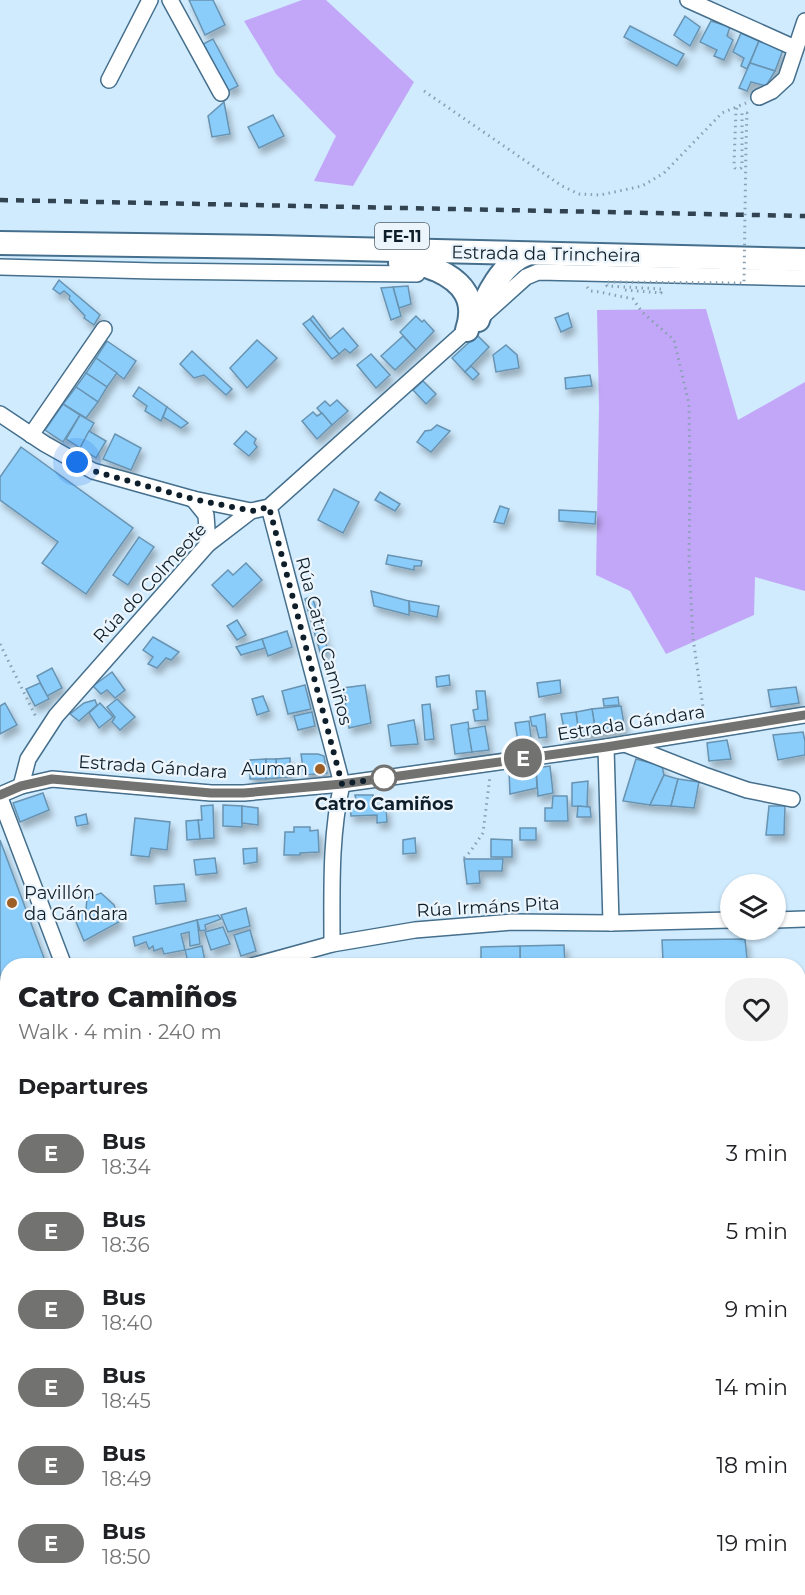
<!DOCTYPE html>
<html lang="en">
<head>
<meta charset="utf-8">
<style>
	body { margin:0; font-family:Montserrat,sans-serif; background:#f2f2f2; color:#202124; height:100vh; display:flex; flex-direction:column; font-size:22px; white-space:nowrap }
	* { box-sizing:border-box; margin:0 }
	p { font-size:20px; color:#757577 }
	.icon { flex:none; width:33px; height:33px; fill:none; stroke:currentColor; stroke-width:2; stroke-linecap:round; stroke-linejoin:round }
	.map { position:relative; flex:1; overflow:hidden }
	.details { position:absolute; left:0px; top:958px; width:806px; height:638px; display:flex; flex-direction:column; background:#fff; border-radius:24px 24px 0 0; box-shadow:0 2px 4px #0004 }
	.details>* { flex:none }
	.badge { padding:0 12px; border-radius:20px; font-size:21px; line-height:39px }
	.fabs { position:absolute; left:720px; top:874px; display:grid; gap:12px }
	.fabs a { display:grid; place-items:center; width:66px; height:66px; border-radius:50%; background:#fff; box-shadow:0 2px 4px #0004; font-size:30px }
	.you { position:absolute; width:30px; height:30px; margin:-15px; border:4px solid #fff; border-radius:50%; background:#1a73e8; box-shadow:0 0 0 9px #1a73e833 }
	.map>.badge { position:absolute; translate:-50% -50%; box-shadow:0 0 0 3px #fff }
	h2 { padding:0 18px; font-size:22px; line-height:54px }
	.round { display:grid; place-items:center; flex:none; width:63px; height:63px; border-radius:24px; background:#f2f2f2 }
	.head { display:flex; align-items:center; justify-content:space-between; height:102px; padding:0 18px }
	h1 { font-size:28px; font-weight:800; line-height:45px }
	ul { padding:0; list-style:none }
	li { display:flex; align-items:center; gap:18px; height:78px; padding:0 18px }
	li div { flex:1 }
	li b { display:block; font-size:22px }
	li em { font-style:normal }
	li .badge { min-width:66px; font-weight:700; text-align:center }
	.map>svg:first-child { display:block }
	.green { fill:#c9b4f5 }
	.forest { fill:#c2a7f8 }
	.water { fill:#3c9c8b }
	.building { fill:#8accfa; stroke:#6893b1; stroke-width:1.5; filter:url(#shadow) }
	.lines { fill:none; stroke-linecap:round; stroke-linejoin:round }
	.minor-tunnel { stroke:#a9c2d4; stroke-width:15; stroke-dasharray:15 8; stroke-linecap:butt }
	.minor-casing { stroke:#456f8c; stroke-width:18 }
	.highway-casing { stroke:#456f8c; stroke-width:26 }
	.path { stroke:#89a0b1; stroke-width:3; stroke-dasharray:1.5 4.5; stroke-linecap:butt }
	.minor { stroke:#fff; stroke-width:15 }
	.highway { stroke:#fff; stroke-width:22 }
	.rail { stroke:#314351; stroke-width:4.5; stroke-dasharray:8 8; stroke-linecap:butt }
	.path-bridge { stroke:#89a0b1; stroke-width:3; stroke-dasharray:1.5 4.5; stroke-linecap:butt }
	.line-casing { stroke:#fff; stroke-width:14 }
	.line { stroke:#727271; stroke-width:9 }
	.walk { stroke:#0e1f2b; stroke-width:6; stroke-dasharray:0 10.8 }
	.poi-dot { fill:#9e5f26; stroke:#ecf5fc; stroke-width:2 }
	.stop-dot { fill:#fff; stroke:#727271; stroke-width:3 }
	.labels { text-anchor:middle; dominant-baseline:central; stroke-width:4.5; stroke-linejoin:round; paint-order:stroke }
	.shield { fill:#ecf5fc; stroke:#515f6a; stroke-width:1.5 }
	.shield-label { font-size:16px; font-weight:bold; fill:#0e1f2b }
	.street-label { font-size:18px; fill:#0e1f2b; stroke:#ecf5fc }
	.poi-label { font-size:18px; fill:#0e1f2b; stroke:#ecf5fc; text-anchor:end }
	.stop-label { font-size:18px; font-weight:bold; fill:#0e1f2b; stroke:#ecf5fc }
</style>
</head>
<body>
<div class="map">
<svg width="805" height="1595" viewBox="0 0 805 1595">
	<defs>
		<filter id="shadow"><feDropShadow dx="3.5" dy="6" stdDeviation="3" flood-color="#0004"/></filter>
	</defs>
	<rect width="100%" height="100%" fill="#d0ebfe"/>
	<path class="green" d="M226 1589H297L292 1595H228Z"/>
	<g class="forest">
		<path d="M302 0H326L414 82 353 186 314 181 336 136 276 74 244 21Z"/>
		<path d="M706 309 738 420 805 382V591L755 577 754 615 666 654 630 591 596 575 599 408 597 310Z"/>
	</g>
	<path class="water" d="M805 1268V1595H351L355 1588H798V1270Z"/>
	<g class="building">
		<path d="M189 0H213L225 25 205 35Z"/>
		<path d="M685 16 700 27 690 46 674 35Z"/>
		<path d="M711 21 730 27 727 36 733 40 724 60 714 56 717 50 700 42Z"/>
		<path d="M630 26 684 54 677 66 624 37Z"/>
		<path d="M741 33 759 41 747 69 741 66 744 58 733 52Z"/>
		<path d="M213 39 238 86 228 91 203 44Z"/>
		<path d="M759 41 783 50 775 71 750 63Z"/>
		<path d="M750 63 775 71 766 86 751 82 747 91 739 88Z"/>
		<path d="M224 102 230 134 212 137 208 116Z"/>
		<path d="M273 115 284 136 259 148 248 127Z"/>
		<path d="M59 280 100 315 94 325 84 318 85 316 69 299 70 296 64 291 60 294 53 289Z"/>
		<path d="M408 286 411 304 399 308 393 287Z"/>
		<path d="M393 287 401 316 391 320 381 288Z"/>
		<path d="M568 313 572 327 561 332 555 318Z"/>
		<path d="M313 316 330 339 343 328 358 346 350 353 345 349 339 354 310 319Z"/>
		<path d="M416 316 422 322 424 320 434 331 416 350 400 332Z"/>
		<path d="M310 319 339 354 332 359 303 324Z"/>
		<path d="M477 335 489 347 465 372 452 358Z"/>
		<path d="M403 336 416 350 395 370 381 356Z"/>
		<path d="M257 340 277 358 247 388 230 368Z"/>
		<path d="M107 341 136 361 124 379 96 358Z"/>
		<path d="M506 345 517 355 519 368 496 372 493 355Z"/>
		<path d="M192 351 232 389 226 395 204 375 194 378 180 364Z"/>
		<path d="M371 354 390 375 376 388 357 365Z"/>
		<path d="M96 358 117 373 107 387 86 373Z"/>
		<path d="M471 366 479 374 473 380 465 372Z"/>
		<path d="M86 373 107 387 98 402 76 387Z"/>
		<path d="M590 375 592 386 566 389 565 378Z"/>
		<path d="M423 381 436 394 426 404 413 390Z"/>
		<path d="M76 387 98 402 86 418 63 404Z"/>
		<path d="M139 387 167 407 161 421 145 411 147 406 133 396Z"/>
		<path d="M337 400 348 411 332 425 317 408 325 401 330 406Z"/>
		<path d="M63 404 80 415 63 442 45 430Z"/>
		<path d="M167 407 188 423 181 428 163 417Z"/>
		<path d="M313 412 317 416 322 413 332 425 317 439 302 421Z"/>
		<path d="M80 415 94 423 80 448 66 439Z"/>
		<path d="M437 425 450 431 431 452 417 442 425 431 431 430Z"/>
		<path d="M89 431 106 441 96 458 80 448Z"/>
		<path d="M246 431 256 439 254 443 257 447 249 456 234 444Z"/>
		<path d="M115 434 141 448 131 470 103 459Z"/>
		<path d="M21 447 133 528 86 594 42 563 58 542 0 500V477Z"/>
		<path d="M334 489 359 502 343 533 318 520Z"/>
		<path d="M380 492 400 504 395 511 375 500Z"/>
		<path d="M500 506 509 509 504 524 494 522Z"/>
		<path d="M559 510 596 512 595 524 559 521Z"/>
		<path d="M139 537 154 547 128 585 113 575Z"/>
		<path d="M388 555 422 561 421 566H414V570L386 564Z"/>
		<path d="M246 563 262 580 233 607 212 585 228 570 233 575Z"/>
		<path d="M371 591 409 601V615L374 606Z"/>
		<path d="M312 596 319 619 311 621 305 599Z"/>
		<path d="M409 601 439 606 437 617 410 611Z"/>
		<path d="M237 620 246 635 237 640 227 626Z"/>
		<path d="M322 626 328 652 321 655 313 628Z"/>
		<path d="M287 631 292 647 268 656 262 639Z"/>
		<path d="M153 637 179 652 171 660 166 658 157 668 148 664 153 657 143 650Z"/>
		<path d="M262 639 265 648 241 655 236 647Z"/>
		<path d="M52 668 62 688 47 696 37 676Z"/>
		<path d="M112 672 125 690 115 698 107 690 101 694 93 686Z"/>
		<path d="M449 675 450 685 437 687 436 677Z"/>
		<path d="M560 680 561 693 539 697 537 683Z"/>
		<path d="M40 683 49 699 35 706 26 689Z"/>
		<path d="M305 685 311 709 288 714 282 691Z"/>
		<path d="M365 685 371 723 349 728 343 688Z"/>
		<path d="M796 687 799 703 771 707 768 690Z"/>
		<path d="M476 691H485L488 720 475 721 473 710 478 709Z"/>
		<path d="M263 696 269 711 257 715 252 699Z"/>
		<path d="M618 697 619 705 604 706 603 699Z"/>
		<path d="M117 699 135 717 120 730 112 722 115 717 107 707Z"/>
		<path d="M95 700 97 705 79 721 70 714 84 703Z"/>
		<path d="M5 703 17 725 0 734V706Z"/>
		<path d="M100 703 113 717 99 728 89 713Z"/>
		<path d="M430 704 434 739 425 740 422 705Z"/>
		<path d="M621 706 625 730 596 734 592 709Z"/>
		<path d="M592 709 596 734 579 736 576 712Z"/>
		<path d="M312 712 315 726 298 730 294 716Z"/>
		<path d="M576 712 579 736 566 738 561 714Z"/>
		<path d="M545 714 547 737 539 738 536 726H532L530 717Z"/>
		<path d="M414 720 418 744 391 746 388 725Z"/>
		<path d="M529 721 532 745 519 747 515 723Z"/>
		<path d="M468 722 472 752 455 754 451 725Z"/>
		<path d="M485 726 489 750 472 752 468 729Z"/>
		<path d="M803 732 805 741V755L778 760 773 735Z"/>
		<path d="M727 740 731 759 709 761 707 743Z"/>
		<path d="M301 754H318L324 756 327 773 304 775Z"/>
		<path d="M290 758V777L277 778 276 759Z"/>
		<path d="M266 759V779H250V760Z"/>
		<path d="M266 759H276L277 778 266 779Z"/>
		<path d="M636 759 662 766 664 775 650 805 623 801Z"/>
		<path d="M550 766 553 793 538 796 536 768Z"/>
		<path d="M536 768 537 788 510 794 509 772Z"/>
		<path d="M664 775 678 779 671 806 650 805Z"/>
		<path d="M678 779 699 782 694 808 671 806Z"/>
		<path d="M588 781 587 807 572 806V783Z"/>
		<path d="M43 793 49 810 20 822 13 803Z"/>
		<path d="M355 795H373V808L386 807 387 822 377 823V815L351 816 350 807 357 806Z"/>
		<path d="M553 796H567L568 821H545V808H552Z"/>
		<path d="M213 805 214 838 200 839 198 820H202L201 806Z"/>
		<path d="M223 805 242 806V827L223 826Z"/>
		<path d="M242 806 258 808V825L242 823Z"/>
		<path d="M578 806 590 807 591 817H577Z"/>
		<path d="M769 806H785L784 835H766Z"/>
		<path d="M86 814 88 824 77 826 75 817Z"/>
		<path d="M135 818 170 822 167 850 151 848 149 857 131 855Z"/>
		<path d="M198 820 200 839 187 840 186 821Z"/>
		<path d="M294 827H310V831L318 830 319 852 300 853V855H284L285 832H294Z"/>
		<rect x="520" y="828" width="16" height="12"/>
		<path d="M415 838 416 853 403 854V840Z"/>
		<path d="M491 839 512 840V857H491Z"/>
		<path d="M0 840 47 966H8V1020L0 1023Z"/>
		<path d="M257 848V862L244 864 243 849Z"/>
		<path d="M215 858 217 873 196 875 194 860Z"/>
		<path d="M464 859H503L502 871H479L480 883 467 884Z"/>
		<path d="M184 884 186 901 156 904 154 886Z"/>
		<path d="M101 893 114 905 119 922 84 941 74 917 86 910 87 898Z"/>
		<path d="M246 908 250 926 228 932 221 915Z"/>
		<path d="M218 915 221 919 205 925 206 930 200 931 197 920Z"/>
		<path d="M197 920 200 944 190 946 189 932 181 934 185 950 164 954 162 948 154 951 153 946 149 949 146 942 135 946 133 937Z"/>
		<path d="M223 927 230 944 211 950 205 932Z"/>
		<path d="M250 930 256 951 241 956 234 935Z"/>
		<path d="M745 939 747 959 663 960 662 940Z"/>
		<path d="M564 945 565 966H520V946Z"/>
		<path d="M202 946 206 966H189L185 950Z"/>
		<path d="M520 946V966H481V947Z"/>
		<rect x="798" y="980" width="7" height="111"/>
		<path d="M8 1101V1177L0 1155V1104Z"/>
		<path d="M0 1223 8 1247V1292L0 1295Z"/>
		<path d="M8 1410V1461L0 1439V1413Z"/>
		<path d="M27 1588H226L228 1595H29Z"/>
	</g>
	<g class="lines">
		<path class="minor-tunnel" d="M0 1104 8 1125"/>
		<g class="minor-casing">
			<g id="minor">
				<path d="M170 0 221 93"/>
				<path d="M688 0 795 48"/>
				<path d="M109 80 150 0"/>
				<path d="M759 97 772 91 786 78 805 21"/>
				<path d="M0 267 154 271 417 274"/>
				<path d="M0 414 45 444 93 471 193 499 251 511"/>
				<path d="M31 435 104 329"/>
				<path d="M193 499 206 515 208 544"/>
				<path d="M269 507 342 784C330 836 332 891 332 944"/>
				<path d="M625 744 704 775 747 790 792 799"/>
				<path d="M606 747 611 923"/>
				<path d="M21 786 28 759 56 716 208 544 251 511 269 507 526 277 538 272 805 278"/>
				<path d="M0 795 21 786 52 779 211 793H244L342 784 606 747 805 715"/>
				<path d="M0 798 64 966"/>
				<path d="M776 920 805 919"/>
				<path d="M252 966 332 944 415 930 512 922 611 923 730 920"/>
				<path d="M0 1051 8 1049"/>
				<path d="M0 1087 8 1084"/>
				<path d="M0 1102V1104"/>
				<path d="M798 1195H805"/>
				<path d="M0 1198 8 1214"/>
				<path d="M0 1344 8 1342"/>
				<path d="M0 1392 4 1391"/>
				<path d="M0 1487 6 1503"/>
			</g>
		</g>
		<g class="highway-casing">
			<g id="highway">
				<path d="M0 243 269 247 805 260"/>
				<path d="M400 263C406 263 413 263 419 264 425 265 431 268 437 270 463 282 477 300 467 330"/>
				<path d="M478 320C485 297 503 262 527 254"/>
			</g>
		</g>
		<g class="path">
			<path d="M424 91 562 186 579 194 600 195 642 186 664 173 722 113 746 103"/>
			<path d="M737 108 736 110 734 164 735 168 737 169 741 168 742 164V113H747L746 144"/>
			<path d="M587 287 590 291 600 292 633 299 642 312 674 340 689 404 690 477 689 559 693 638 704 714"/>
			<path d="M625 290 661 293V289"/>
			<path d="M0 644 37 719"/>
			<path d="M464 858 470 852 483 833 490 776"/>
			<path d="M798 1220H805"/>
			<path d="M305 1595 309 1588"/>
		</g>
		<use href="#minor" class="minor"/>
		<use href="#highway" class="highway"/>
		<path class="rail" d="M0 200 805 216"/>
		<path class="path-bridge" d="M661 289 607 286 606 282 744 283 746 144"/>
	</g>
	<g class="lines">
		<g class="line-casing">
			<path id="line" d="M0 795 21 786 52 779 211 793H244L342 784 606 747 805 715"/>
		</g>
		<use href="#line" class="line"/>
		<path class="walk" d="M77 462 93 471 193 499 252 511 269 507 342 784 384 778"/>
	</g>
	<g class="poi-dot">
		<circle cx="320" cy="769" r="6"/>
		<circle cx="12" cy="903" r="6"/>
	</g>
	<circle class="stop-dot" cx="384" cy="778" r="12"/>
	<g class="labels">
		<rect class="shield" x="375" y="223" width="54" height="26" rx="4.5"/>
		<g class="shield-label">
			<text x="402" y="236">FE-11</text>
		</g>
		<g class="street-label">
			<text transform="translate(546 254) rotate(1)">Estrada da Trincheira</text>
			<text transform="translate(150 583) rotate(-47)">Rúa do Colmeote</text>
			<text transform="translate(324 641) rotate(75)">Rúa Catro Camiños</text>
			<text transform="translate(631 723) rotate(-9)">Estrada Gándara</text>
			<text transform="translate(153 767) rotate(4)">Estrada Gándara</text>
			<text transform="translate(488 907) rotate(-3)">Rúa Irmáns Pita</text>
		</g>
		<g class="poi-label">
			<text x="308" y="769">Auman</text>
			<text x="24" y="893" text-anchor="start">Pavillón<tspan x="24" dy="21">da Gándara</tspan></text>
		</g>
		<g class="stop-label">
			<text x="384" y="804">Catro Camiños</text>
		</g>
	</g>
</svg>
<div class="fabs">
<a><svg class="icon" aria-label="layers" viewBox="0 0 24 24"><path d="M12 4l9 5-9 5-9-5zM3 14l9 5 9-5"/></svg></a>
</div>
<div class="you" style="left:77px;top:462px"></div>
<b class="badge" style="left:523px;top:758px;background:#727271;color:#fff">E</b>
<section class="details">
<div class="head"><div><h1>Catro Camiños</h1><p>Walk · 4 min · 240 m</p></div><a class="round"><svg class="icon" aria-label="heart" viewBox="0 0 24 24"><path d="M12 20l-8-8c-3-5 5-10 8-4 3-6 11-1 8 4z"/></svg></a></div>
<h2>Departures</h2>
<ul>
<li><span class="badge" style="background:#727271;color:#fff">E</span><div><b>Bus</b><p>18:34</p></div><em>3 min</em></li>
<li><span class="badge" style="background:#727271;color:#fff">E</span><div><b>Bus</b><p>18:36</p></div><em>5 min</em></li>
<li><span class="badge" style="background:#727271;color:#fff">E</span><div><b>Bus</b><p>18:40</p></div><em>9 min</em></li>
<li><span class="badge" style="background:#727271;color:#fff">E</span><div><b>Bus</b><p>18:45</p></div><em>14 min</em></li>
<li><span class="badge" style="background:#727271;color:#fff">E</span><div><b>Bus</b><p>18:49</p></div><em>18 min</em></li>
<li><span class="badge" style="background:#727271;color:#fff">E</span><div><b>Bus</b><p>18:50</p></div><em>19 min</em></li>
</ul>
</section>
</div>
</body>
</html>
